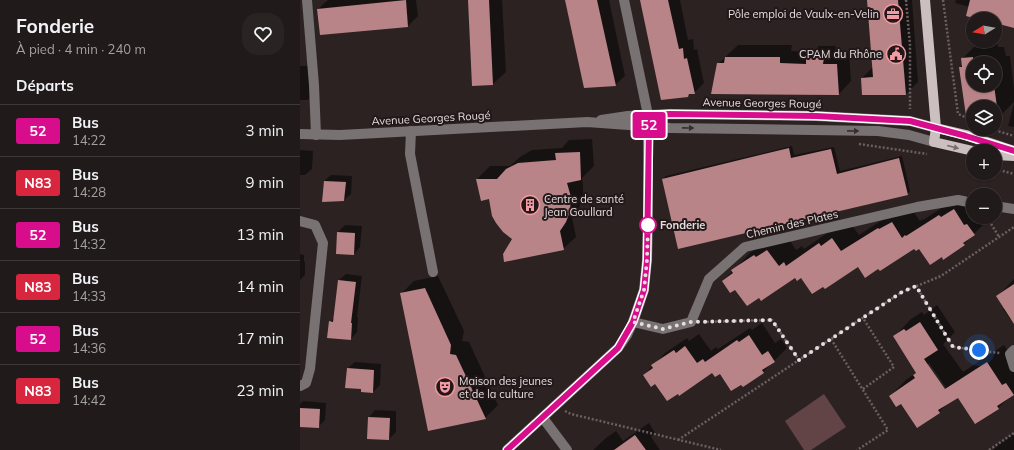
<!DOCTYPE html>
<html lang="fr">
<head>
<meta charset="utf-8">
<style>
	body { margin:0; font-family:Mulish,sans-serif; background:#292323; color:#f1f3f6; height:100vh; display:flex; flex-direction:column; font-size:15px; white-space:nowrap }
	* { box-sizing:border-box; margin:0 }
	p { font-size:13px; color:#a2a1a2 }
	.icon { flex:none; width:22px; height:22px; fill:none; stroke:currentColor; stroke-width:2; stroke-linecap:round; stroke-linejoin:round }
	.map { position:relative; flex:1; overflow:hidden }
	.drawer { display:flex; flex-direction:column; background:#211a1a; width:300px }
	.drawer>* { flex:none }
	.badge { padding:0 8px; border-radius:3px; font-size:14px; line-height:26px }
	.needle { width:26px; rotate:259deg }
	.controls { position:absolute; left:666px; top:12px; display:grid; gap:8px }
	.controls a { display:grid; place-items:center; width:36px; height:36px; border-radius:50%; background:#211a1a; box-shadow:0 1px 3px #0004,0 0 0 1px #3e3839; font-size:20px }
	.you { position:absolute; width:20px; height:20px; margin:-10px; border:3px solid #fff; border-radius:50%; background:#1a73e8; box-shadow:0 0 0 6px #1a73e833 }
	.map>.badge { position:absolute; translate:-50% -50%; box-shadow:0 0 0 2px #fff }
	h2 { padding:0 16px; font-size:15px; line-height:36px }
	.round { display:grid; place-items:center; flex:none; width:42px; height:42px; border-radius:16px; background:#292323 }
	.headline { display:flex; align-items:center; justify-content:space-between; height:68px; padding:0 16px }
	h1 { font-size:19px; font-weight:700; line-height:30px }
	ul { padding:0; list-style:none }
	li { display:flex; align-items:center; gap:12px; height:52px; padding:0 16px; border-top:1px solid #3e3839 }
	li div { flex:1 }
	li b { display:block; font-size:15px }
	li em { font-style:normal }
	li .badge { min-width:44px; font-weight:700; text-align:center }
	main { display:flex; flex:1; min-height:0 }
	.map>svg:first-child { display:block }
	.green { fill:#624446 }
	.shadow { fill:#0007; fill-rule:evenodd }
	.building { fill:#b98487 }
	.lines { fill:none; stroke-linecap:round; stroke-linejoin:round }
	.path { stroke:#6a6061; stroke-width:2.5; stroke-dasharray:2 2; stroke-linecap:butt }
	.minor { stroke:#787272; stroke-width:10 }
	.major { stroke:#ccbfc0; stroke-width:10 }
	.oneway { fill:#382e2f }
	.oneway2 { fill:#786c6c }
	.line-casing { stroke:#fff; stroke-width:9 }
	.line { stroke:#d80d8c; stroke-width:6 }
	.walk { stroke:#e5ddde; stroke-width:4; stroke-dasharray:0 7.2 }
	.stop-dot { fill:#fff; stroke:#d80d8c; stroke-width:2 }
	.labels { text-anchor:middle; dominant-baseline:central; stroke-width:4; stroke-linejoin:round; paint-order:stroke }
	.poi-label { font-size:11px; fill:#e5ddde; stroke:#231819; text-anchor:end }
	.street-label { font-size:11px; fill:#e5ddde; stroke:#231819 }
	.stop-label { font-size:11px; font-weight:bold; fill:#e5ddde; stroke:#231819; text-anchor:start }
</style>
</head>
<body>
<main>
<section class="drawer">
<div class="headline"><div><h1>Fonderie</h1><p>À pied · 4 min · 240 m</p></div><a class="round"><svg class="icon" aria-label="heart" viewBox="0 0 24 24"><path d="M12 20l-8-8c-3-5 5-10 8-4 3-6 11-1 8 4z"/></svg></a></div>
<h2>Départs</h2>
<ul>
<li><span class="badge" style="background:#d80d8c;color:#fff">52</span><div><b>Bus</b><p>14:22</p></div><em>3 min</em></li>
<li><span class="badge" style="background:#d7263d;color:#fff">N83</span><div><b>Bus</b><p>14:28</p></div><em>9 min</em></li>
<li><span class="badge" style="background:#d80d8c;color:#fff">52</span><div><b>Bus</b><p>14:32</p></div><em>13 min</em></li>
<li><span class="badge" style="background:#d7263d;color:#fff">N83</span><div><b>Bus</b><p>14:33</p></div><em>14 min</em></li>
<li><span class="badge" style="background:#d80d8c;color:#fff">52</span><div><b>Bus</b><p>14:36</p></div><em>17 min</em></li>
<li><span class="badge" style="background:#d7263d;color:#fff">N83</span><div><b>Bus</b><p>14:42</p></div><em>23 min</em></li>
</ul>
</section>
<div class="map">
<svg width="714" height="450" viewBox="0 0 714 450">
	<rect width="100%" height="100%" fill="#2c2222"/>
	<path class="green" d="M524 394 546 427 511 450H504L485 421Z"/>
	<g class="shadow">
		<path d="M28 0H116L118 16 108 26 21 34 18 9Z"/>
		<path d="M169 0H202L206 72 193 84Z"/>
		<path d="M266 0H309L325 76 315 85Z"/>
		<path d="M341 0H380L388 40 393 39 394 50 397 49 404 83 394 93H391L388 96Z"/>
		<path d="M568 0H612L618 82 606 94H563L562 78 573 67Z"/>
		<path d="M656 0H714V27L695 22V19H681L670 7 655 3Z"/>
		<path d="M697 39 698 47H704L706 56H710L714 89V102L698 118 695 117V107H673V113L660 67 663 65 662 59 679 42 695 41V40ZM673 63H695V85H673Z"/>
		<path d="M438 45H492L491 51 513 52 519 46H536L535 52H549L551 81 539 94 412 93 418 64Z"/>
		<path d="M0 66H12L14 93 8 100H0Z"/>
		<path d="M714 103V127L708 126Z"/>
		<path d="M292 139 294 166 282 178 283 184V197L279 208 272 217 276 237 263 249 214 239 177 179 190 166H210L220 157 232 150 262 148 269 140Z"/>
		<path d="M492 146 494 155 534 147 540 171 602 156 610 191 607 194 363 179 366 176Z"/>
		<path d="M0 150 13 151 12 169 5 175H0Z"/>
		<path d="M31 175 52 176 51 194 44 200 24 181Z"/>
		<path d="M671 193 673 196V217H691L664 244 642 256 614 247 579 268 558 265 501 277 495 276 459 297 436 288 423 281 450 253 472 238 485 233 496 250 502 246 504 249 536 227 549 221 559 235 596 211 609 205 620 221 623 219V220L657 198 659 201Z"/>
		<path d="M45 225 62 226 60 247 54 254 38 232Z"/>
		<path d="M0 254 4 255V262H5V275L0 280Z"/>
		<path d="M46 274 62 276 57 317H58L57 332 51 339 30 322 35 317 39 280Z"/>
		<path d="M138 276 164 331 162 341 169 342 198 405 185 418 129 430 101 294 114 281Z"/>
		<path d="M714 279V317L710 319 703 309 705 308 698 296Z"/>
		<path d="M637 305 655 332 643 344 663 372 704 345 714 360V394L698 408 676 423 658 396 649 402 639 412 617 427 601 403 590 396 607 379 617 372 594 337 611 319 622 312 624 315ZM629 363 649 392 647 394 627 365Z"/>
		<path d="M462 323 475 343 481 339 487 348 463 372 443 386 420 373 413 372 355 383 344 375 365 353 387 338 389 341 399 334 411 351 416 347 418 349 450 328 452 330Z"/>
		<path d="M55 362 81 364 80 385 73 392 62 388 48 368Z"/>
		<path d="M3 401 26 403 25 420 18 427 0 426V404Z"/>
		<path d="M75 410 96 411V432L89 439 68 438 69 417Z"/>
		<path d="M349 423 355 433 351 437 360 450H293L306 438 316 431 323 441Z"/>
		<path d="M714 434V450H693L698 445Z"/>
	</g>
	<g class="building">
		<path d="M106 0 108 27 20 35 17 9Z"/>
		<path d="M168 0H189L193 85 172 86Z"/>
		<path d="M265 0H297L316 86 284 88Z"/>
		<path d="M340 0H368L379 49 383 48 384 59 387 58 395 94H389L388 97 361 100Z"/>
		<path d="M567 0H598L606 95H562L561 78 573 77Z"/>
		<path d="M670 0H714V28L695 23V19H677L666 16Z"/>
		<path d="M425 57H480V63L506 64V58H524L523 64H537L539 95 411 94 417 63H424Z"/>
		<path d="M673 57V85H694L697 107H673V115L666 116 659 67H662L661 58Z"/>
		<path d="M489 148 491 158 531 149 537 174 599 158 608 195 378 249 362 179Z"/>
		<path d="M280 152 281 180 267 183 271 197 270 211 266 222 260 231 264 250 204 262 203 254 212 239 203 232 196 223 192 216 189 199 181 201 176 179H197L206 169 218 163 256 160 255 153Z"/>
		<path d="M24 181 46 182 44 201 22 202Z"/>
		<path d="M654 209 664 225 667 224 675 235 663 243 665 245 643 260 642 257 630 265 619 249 616 251 614 249 580 271 578 269 565 278 558 267 525 289 523 287 512 294 501 278 497 281 495 278 461 301 459 298 447 306 435 290 430 293 422 281 433 273 431 270 454 255 456 257 467 250 479 266 484 262 486 266 519 243 521 246 532 238 541 251 578 228 579 229 592 222 602 238 605 235 606 236 639 215 641 217Z"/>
		<path d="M37 232 55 233 54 255 36 254Z"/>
		<path d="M38 280 56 282 51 323H52L51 340 27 338 29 321 33 322Z"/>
		<path d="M714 284V324L696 296Z"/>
		<path d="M125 288 151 345 150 354 156 355 186 419 128 431 100 293Z"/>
		<path d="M620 322 638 350 624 359 645 389 687 362 702 385 706 383 714 395 697 406 699 409 675 424 658 398 638 410 640 413 617 428 601 404 596 407 589 396 615 378 613 375 616 373 593 336 604 329 606 331Z"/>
		<path d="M449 335 462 355 468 351 475 362 462 370 464 373 443 387 441 385 431 391 420 374 415 377 412 373 379 396 378 394 367 401 355 384 351 387 343 375 353 368 351 365 374 350 376 353 385 346 397 363 403 359 405 362 437 340 439 342Z"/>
		<path d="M47 368 74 370 73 393 61 392V389L45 388Z"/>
		<path d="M0 408 20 409 19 428 0 427Z"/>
		<path d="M68 417 90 418 89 440 67 439Z"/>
		<path d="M335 435 346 450H314Z"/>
	</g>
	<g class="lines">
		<g class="path">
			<path d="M606 0 610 45V109"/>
			<path d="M643 0 658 114 663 116 673 123"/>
			<path d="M691 129 714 136"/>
			<path d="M559 144 627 154"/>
			<path d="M695 169 714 174"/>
			<path d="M687 217 699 237"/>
			<path d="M616 286 653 347 700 353"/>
			<path d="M403 322 472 320 499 360"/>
			<path d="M531 339 588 430 557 450"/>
			<path d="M563 389 594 367 563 318"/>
			<path d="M265 411 271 414 421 450"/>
			<path d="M378 440 602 292 641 276 714 227"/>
			<path d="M689 450 714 433"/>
		</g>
		<g class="minor">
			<path d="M7 0 14 85 16 135"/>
			<path d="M301 120 328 116 370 114 516 116 610 121 636 128"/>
			<path d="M111 131 110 154 133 272"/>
			<path d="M0 134 40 135 287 122 370 128 578 131 609 135 634 142"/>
			<path d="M695 206 714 209"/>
			<path d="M0 221 15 225 23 243 10 369 6 383 0 386"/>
			<path d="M333 322 363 329 391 322 409 279 445 247 617 207 658 200 673 203"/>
			<path d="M714 350 710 354 714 367"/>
			<path d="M243 418 267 450"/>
			<path d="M207 450 318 348 327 335 333 322 344 290 347 260 348 225V115L324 0"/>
		</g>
		<g class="major">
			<path d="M625 0 636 128 634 142 673 151"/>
			<path d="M636 128 666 135 714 151"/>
			<path d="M695 155 714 156"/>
		</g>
	</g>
	<defs><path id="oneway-solid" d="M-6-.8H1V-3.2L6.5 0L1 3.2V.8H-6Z"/></defs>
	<g class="oneway">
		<use href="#oneway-solid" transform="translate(388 128) rotate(1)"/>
		<use href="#oneway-solid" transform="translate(553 131) rotate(1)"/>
	</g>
	<use class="oneway2" href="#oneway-solid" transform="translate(653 147) rotate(15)"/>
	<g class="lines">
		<g class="line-casing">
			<path id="line" d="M207 450 318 348 333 322 344 290 347 260 349 127 348 115 370 114 516 116 610 121 666 136 714 151"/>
		</g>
		<use href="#line" class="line"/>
		<path class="walk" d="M348 225 347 260 344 290 333 322 363 329 391 322 472 320 499 360 602 292 616 286 653 347 679 350"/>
	</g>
	<defs>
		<g id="office-ring" transform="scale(1)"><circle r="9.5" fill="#231819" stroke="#f49aa2" stroke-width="1.5"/><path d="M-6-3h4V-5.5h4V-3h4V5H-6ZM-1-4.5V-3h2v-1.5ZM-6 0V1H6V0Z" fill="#f49aa2"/></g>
		<g id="civic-ring" transform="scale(1)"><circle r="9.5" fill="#231819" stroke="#f49aa2" stroke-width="1.5"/><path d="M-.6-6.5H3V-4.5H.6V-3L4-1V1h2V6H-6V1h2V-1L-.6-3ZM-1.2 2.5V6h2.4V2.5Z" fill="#f49aa2"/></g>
		<g id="building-ring" transform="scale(1)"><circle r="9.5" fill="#231819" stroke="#f49aa2" stroke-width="1.5"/><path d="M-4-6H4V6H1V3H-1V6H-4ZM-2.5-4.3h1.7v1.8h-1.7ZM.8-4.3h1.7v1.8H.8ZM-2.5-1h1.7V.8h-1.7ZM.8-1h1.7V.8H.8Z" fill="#f49aa2"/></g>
		<g id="theatre-ring" transform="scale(1)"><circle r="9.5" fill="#231819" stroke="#f49aa2" stroke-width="1.5"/><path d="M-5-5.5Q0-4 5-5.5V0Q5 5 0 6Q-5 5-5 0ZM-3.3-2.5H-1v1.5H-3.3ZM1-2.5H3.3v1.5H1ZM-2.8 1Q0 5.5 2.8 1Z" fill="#f49aa2"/></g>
	</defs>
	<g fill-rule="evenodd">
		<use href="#office-ring" x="593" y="14"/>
		<use href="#civic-ring" x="596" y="54"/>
		<use href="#building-ring" x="230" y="205"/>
		<use href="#theatre-ring" x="145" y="387"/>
	</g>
	<circle class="stop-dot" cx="348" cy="225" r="8"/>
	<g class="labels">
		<g class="poi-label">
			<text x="579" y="14">Pôle emploi de Vaulx-en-Velin</text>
			<text x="582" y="54">CPAM du Rhône</text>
			<text x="244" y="199" text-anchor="start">Centre de santé<tspan x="244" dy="13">Jean Goullard</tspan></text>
			<text x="159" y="381" text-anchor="start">Maison des jeunes<tspan x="159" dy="13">et de la culture</tspan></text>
		</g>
		<g class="street-label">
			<text transform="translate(462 103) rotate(1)">Avenue Georges Rougé</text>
			<text transform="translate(131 118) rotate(-3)">Avenue Georges Rougé</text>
			<text transform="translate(492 224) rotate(-13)">Chemin des Plates</text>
		</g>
		<g class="stop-label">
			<text x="360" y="225">Fonderie</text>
		</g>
	</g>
</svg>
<div class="controls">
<a><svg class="needle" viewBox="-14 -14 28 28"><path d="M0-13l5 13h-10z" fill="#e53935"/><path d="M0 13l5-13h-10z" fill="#a2a1a2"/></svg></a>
<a><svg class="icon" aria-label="locate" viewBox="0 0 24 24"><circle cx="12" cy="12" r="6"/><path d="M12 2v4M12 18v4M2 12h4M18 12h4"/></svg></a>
<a><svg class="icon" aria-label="layers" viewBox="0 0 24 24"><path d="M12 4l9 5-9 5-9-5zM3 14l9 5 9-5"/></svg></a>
<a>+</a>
<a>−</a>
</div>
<div class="you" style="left:679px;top:350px"></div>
<b class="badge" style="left:349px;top:125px;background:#d80d8c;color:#fff">52</b>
</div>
</main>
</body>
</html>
